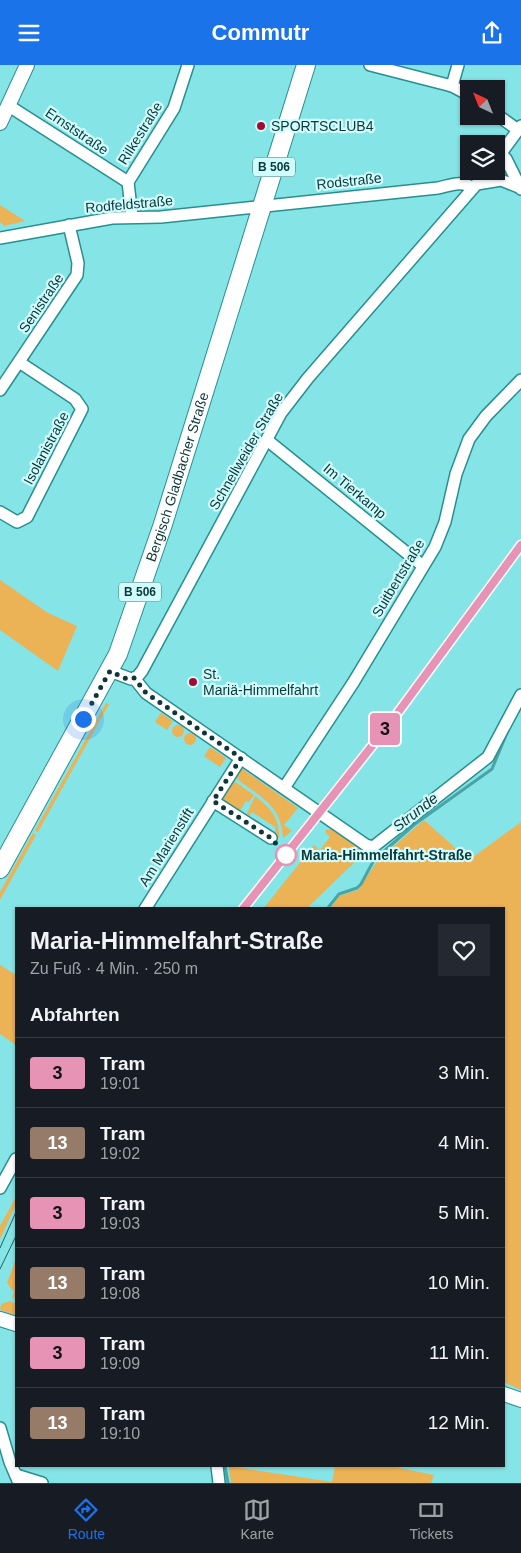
<!DOCTYPE html>
<html lang="de">
<head>
<meta charset="utf-8">
<style>
	body { margin:0; font-family:Helvetica,sans-serif; background:#242831; color:#f1f3f6; height:100vh; display:flex; flex-direction:column; font-size:19px; white-space:nowrap }
	* { box-sizing:border-box; margin:0 }
	p { font-size:16px; color:#9ea1a6 }
	.icon { flex:none; width:28px; height:28px; fill:none; stroke:currentColor; stroke-width:2; stroke-linecap:round; stroke-linejoin:round }
	.map { position:relative; flex:1; overflow:hidden }
	.drawer { position:absolute; left:15px; top:842px; width:490px; height:560px; display:flex; flex-direction:column; background:#171b24; border-radius:0px; box-shadow:0 1px 4px #0004 }
	.drawer>* { flex:none }
	.badge { padding:0 10px; border-radius:4px; font-size:18px; line-height:32px }
	.needle { width:32px; rotate:317deg }
	.buttons { position:absolute; left:460px; top:15px; display:grid; gap:10px }
	.buttons a { display:grid; place-items:center; width:45px; height:45px; border-radius:0px; background:#171b24; box-shadow:0 1px 4px #0004; font-size:25px }
	.you { position:absolute; width:25px; height:25px; margin:-12px; border:4px solid #fff; border-radius:50%; background:#1a73e8; box-shadow:0 0 0 8px #1a73e833 }
	.map>.badge { position:absolute; translate:-50% -50%; box-shadow:0 0 0 2px #fff }
	h2 { padding:0 15px; font-size:19px; line-height:45px }
	.round { display:grid; place-items:center; flex:none; width:52px; height:52px; border-radius:0px; background:#242831 }
	.overview { display:flex; align-items:center; justify-content:space-between; height:85px; padding:0 15px }
	h1 { font-size:24px; font-weight:600; line-height:38px }
	ul { padding:0; list-style:none }
	li { display:flex; align-items:center; gap:15px; height:70px; padding:0 15px; border-top:1px solid #363941 }
	li div { flex:1 }
	li b { display:block; font-size:19px }
	li em { font-style:normal }
	li .badge { min-width:55px; font-weight:700; text-align:center }
	header { display:flex; justify-content:space-between; align-items:center; height:65px; padding:0 15px; background:#1a73e8; color:#fff; font-size:22px; font-weight:600 }
	.menu { display:flex; justify-content:space-around; align-items:center; height:70px; border-top:1px solid #363941; background:#171b24; font-size:14px; color:#9ea1a6 }
	.menu a { display:grid; justify-items:center; gap:2px }
	.menu .selected { color:#1a73e8 }
	.map>svg:first-child { display:block }
	.green { fill:#ebb256 }
	.lines { fill:none; stroke-linecap:round; stroke-linejoin:round }
	.stream { stroke:#49a4a6; stroke-width:3 }
	.minor-casing { stroke:#288f91; stroke-width:14 }
	.tertiary-casing { stroke:#288f91; stroke-width:16 }
	.primary-casing { stroke:#288f91; stroke-width:20 }
	.minor { stroke:#fff; stroke-width:11 }
	.tertiary { stroke:#fff; stroke-width:14 }
	.primary { stroke:#fff; stroke-width:18 }
	.tram { stroke:#285e5f; stroke-width:1 }
	.line-casing { stroke:#fff; stroke-width:11 }
	.line { stroke:#e693b5; stroke-width:8 }
	.walk { stroke:#0d3738; stroke-width:5; stroke-dasharray:0 9 }
	.poi-dot { fill:#a50a32; stroke:#d0fcfd; stroke-width:2 }
	.stop-dot { fill:#fff; stroke:#e693b5; stroke-width:2.5 }
	.labels { text-anchor:middle; dominant-baseline:central; stroke-width:4.5; stroke-linejoin:round; paint-order:stroke }
	.shield { fill:#d0fcfd; stroke:#487273; stroke-width:1 }
	.shield-label { font-size:12px; font-weight:bold; fill:#0d3738 }
	.poi-label { font-size:14px; fill:#0d3738; stroke:#d0fcfd; text-anchor:start }
	.street-label { font-size:14px; fill:#0d3738; stroke:#d0fcfd }
	.stop-label { font-size:14px; font-weight:bold; fill:#0d3738; stroke:#d0fcfd; text-anchor:start }
	.water-label { font-size:15px; font-style:italic; fill:#153233; stroke:#d0fcfd }
</style>
</head>
<body>
<header><svg class="icon" aria-label="menu" viewBox="0 0 24 24"><path d="M4 6h16M4 12h16M4 18h16"/></svg>Commutr<svg class="icon" aria-label="share" viewBox="0 0 24 24"><path d="M12 15V3M7 8l5-5 5 5M5 13v7h14v-7"/></svg></header>
<div class="map">
<svg width="521" height="1418" viewBox="0 0 521 1418">
	<rect width="100%" height="100%" fill="#85e4e6"/>
	<g class="green">
		<path d="M0 140 25 156 4 161 0 157Z"/>
		<path d="M0 515 48 548 77 561 58 606 0 565Z"/>
		<path d="M106 638 109 639 38 767 35 765Z"/>
		<path d="M161 648 173 656 167 665 155 657Z"/>
		<circle cx="178" cy="666" r="6"/>
		<circle cx="190" cy="674" r="6"/>
		<path d="M210 682 226 693 220 702 204 691Z"/>
		<path d="M241 703 298 743 284 760 292 766 283 773C281 737 258 732 235 712Z"/>
		<path d="M234 716 254 730 249 737 246 736 239 747 246 751 255 731C270 742 280 753 279 773L275 772V762L252 747 247 754 222 735Z"/>
		<path d="M424 755 469 795 521 757V1325L504 1317V844H330L339 831 358 825 378 795Z"/>
		<path d="M332 764 359 783 361 789 358 794 306 844H263L314 780 320 785 330 772 325 767 326 765Z"/>
		<path d="M33 768 36 770 0 835V827Z"/>
		<path d="M0 900 16 910V980L0 969Z"/>
		<path d="M16 1132V1139L0 1174V1161Z"/>
		<path d="M16 1194V1234L12 1233 14 1227 7 1218Z"/>
		<path d="M10 1236 16 1239V1250L0 1245 1 1239Z"/>
		<path d="M229 1401 332 1417 335 1401H390L434 1410 431 1418H231Z"/>
	</g>
	<g class="lines">
		<g class="stream">
			<path d="M327 844 339 829 357 823 361 819 374 795 415 759 492 704 509 663"/>
			<path d="M225 1401 228 1418"/>
		</g>
		<g class="minor-casing">
			<g id="minor">
				<path d="M370 0 452 21 469 30"/>
				<path d="M452 21 458 0"/>
				<path d="M9 41 128 117"/>
				<path d="M496 49 518 65"/>
				<path d="M501 89 506 94 521 124"/>
				<path d="M496 95 521 61"/>
				<path d="M477 119 501 115 521 123"/>
				<path d="M132 152 128 117 174 43 188 0"/>
				<path d="M0 173 112 153 161 152 438 123C451 120 462 115 473 123"/>
				<path d="M0 325 77 210 78 198 69 160"/>
				<path d="M267 375 423 501"/>
				<path d="M0 447 17 457 27 452 82 344 75 334 19 297"/>
				<path d="M110 606 131 614 137 612 142 606 281 348 308 313 488 106"/>
				<path d="M134 613 146 628 366 780 373 782 488 692 521 630"/>
				<path d="M284 723 353 618 435 482 445 457 456 409 469 374 486 351 521 315"/>
				<path d="M213 736 271 773"/>
				<path d="M145 844 241 693"/>
				<path d="M0 1123 16 1094"/>
				<path d="M0 1363 10 1397 19 1418"/>
				<path d="M217 1401 219 1418"/>
				<path d="M16 1410 42 1418"/>
			</g>
		</g>
		<g class="tertiary-casing">
			<g id="tertiary">
				<path d="M0 58 27 0"/>
				<path d="M0 1254 16 1259"/>
				<path d="M504 1329 521 1335"/>
			</g>
		</g>
		<g class="primary-casing">
			<g id="primary">
				<path id="s1" d="M0 804 118 589 163 459 306 0"/>
			</g>
		</g>
		<use href="#minor" class="minor"/>
		<use href="#tertiary" class="tertiary"/>
		<use href="#primary" class="primary"/>
		<g class="tram">
			<path d="M243 844 380 671 521 479"/>
			<path d="M0 1183 16 1147"/>
			<path d="M0 1204 16 1171"/>
		</g>
	</g>
	<g class="lines">
		<g class="line-casing">
			<path id="line" d="M243 844 391 657 521 480"/>
		</g>
		<use href="#line" class="line"/>
		<path class="walk" d="M83 654 110 606 127 614 134 613 146 628 241 693 213 736 271 773 286 790"/>
	</g>
	<g class="poi-dot">
		<circle cx="261" cy="61" r="5"/>
		<circle cx="193" cy="617" r="5"/>
	</g>
	<circle class="stop-dot" cx="286" cy="790" r="10"/>
	<g class="labels">
		<g class="shield">
			<rect x="253" y="92.5" width="42" height="19" rx="4"/>
			<rect x="119" y="517.5" width="42" height="19" rx="4"/>
		</g>
		<g class="shield-label">
			<text x="274" y="102">B 506</text>
			<text x="140" y="527">B 506</text>
		</g>
		<g class="poi-label">
			<text x="271" y="61">SPORTSCLUB4</text>
			<text x="203" y="609">St.<tspan x="203" dy="16">Mariä-Himmelfahrt</tspan></text>
		</g>
		<g class="street-label">
			<text transform="translate(77 66) rotate(34)">Ernststraße</text>
			<text transform="translate(140 68) rotate(-58)">Rilkestraße</text>
			<text transform="translate(349 116) rotate(-6)">Rodstraße</text>
			<text transform="translate(129 139) rotate(-5)">Rodfeldstraße</text>
			<text transform="translate(41 238) rotate(-56)">Senistraße</text>
			<text transform="translate(46 383) rotate(-62)">Isolanistraße</text>
			<text transform="translate(246 386) rotate(-60)">Schnellweider Straße</text>
			<text stroke="none"><textPath href="#s1" startOffset="432">Bergisch Gladbacher Straße</textPath></text>
			<text transform="translate(355 426) rotate(40)">Im Tierkamp</text>
			<text transform="translate(398 513) rotate(-59)">Suitbertstraße</text>
			<text transform="translate(166 782) rotate(-58)">Am Marienstift</text>
		</g>
		<g class="stop-label">
			<text x="301" y="790">Maria-Himmelfahrt-Straße</text>
		</g>
		<g class="water-label">
			<text transform="translate(415 747) rotate(-38)">Strunde</text>
		</g>
	</g>
</svg>
<div class="buttons">
<a><svg class="needle" viewBox="-14 -14 28 28"><path d="M0-13l5 13h-10z" fill="#e53935"/><path d="M0 13l5-13h-10z" fill="#9ea1a6"/></svg></a>
<a><svg class="icon" aria-label="layers" viewBox="0 0 24 24"><path d="M12 4l9 5-9 5-9-5zM3 14l9 5 9-5"/></svg></a>
</div>
<div class="you" style="left:83px;top:654px"></div>
<b class="badge" style="left:385px;top:664px;background:#e693b5;color:#111">3</b>
<section class="drawer">
<div class="overview"><div><h1>Maria-Himmelfahrt-Straße</h1><p>Zu Fuß · 4 Min. · 250 m</p></div><a class="round"><svg class="icon" aria-label="heart" viewBox="0 0 24 24"><path d="M12 20l-8-8c-3-5 5-10 8-4 3-6 11-1 8 4z"/></svg></a></div>
<h2>Abfahrten</h2>
<ul>
<li><span class="badge" style="background:#e693b5;color:#111">3</span><div><b>Tram</b><p>19:01</p></div><em>3 Min.</em></li>
<li><span class="badge" style="background:#967b68;color:#fff">13</span><div><b>Tram</b><p>19:02</p></div><em>4 Min.</em></li>
<li><span class="badge" style="background:#e693b5;color:#111">3</span><div><b>Tram</b><p>19:03</p></div><em>5 Min.</em></li>
<li><span class="badge" style="background:#967b68;color:#fff">13</span><div><b>Tram</b><p>19:08</p></div><em>10 Min.</em></li>
<li><span class="badge" style="background:#e693b5;color:#111">3</span><div><b>Tram</b><p>19:09</p></div><em>11 Min.</em></li>
<li><span class="badge" style="background:#967b68;color:#fff">13</span><div><b>Tram</b><p>19:10</p></div><em>12 Min.</em></li>
</ul>
</section>
</div>
<nav class="menu">
<a class="selected"><svg class="icon" aria-label="directions" viewBox="0 0 24 24"><path d="M12 3l9 9-9 9-9-9zM9 14v-3h6M13 9l2 2-2 2"/></svg>Route</a>
<a><svg class="icon" aria-label="map" viewBox="0 0 24 24"><path d="M3 6l6-2 6 2 6-2v14l-6 2-6-2-6 2zM9 4v14M15 6v14"/></svg>Karte</a>
<a><svg class="icon" aria-label="tickets" viewBox="0 0 24 24"><path d="M3 7h18v10H3zM15 7v10"/></svg>Tickets</a>
</nav>
</body>
</html>
